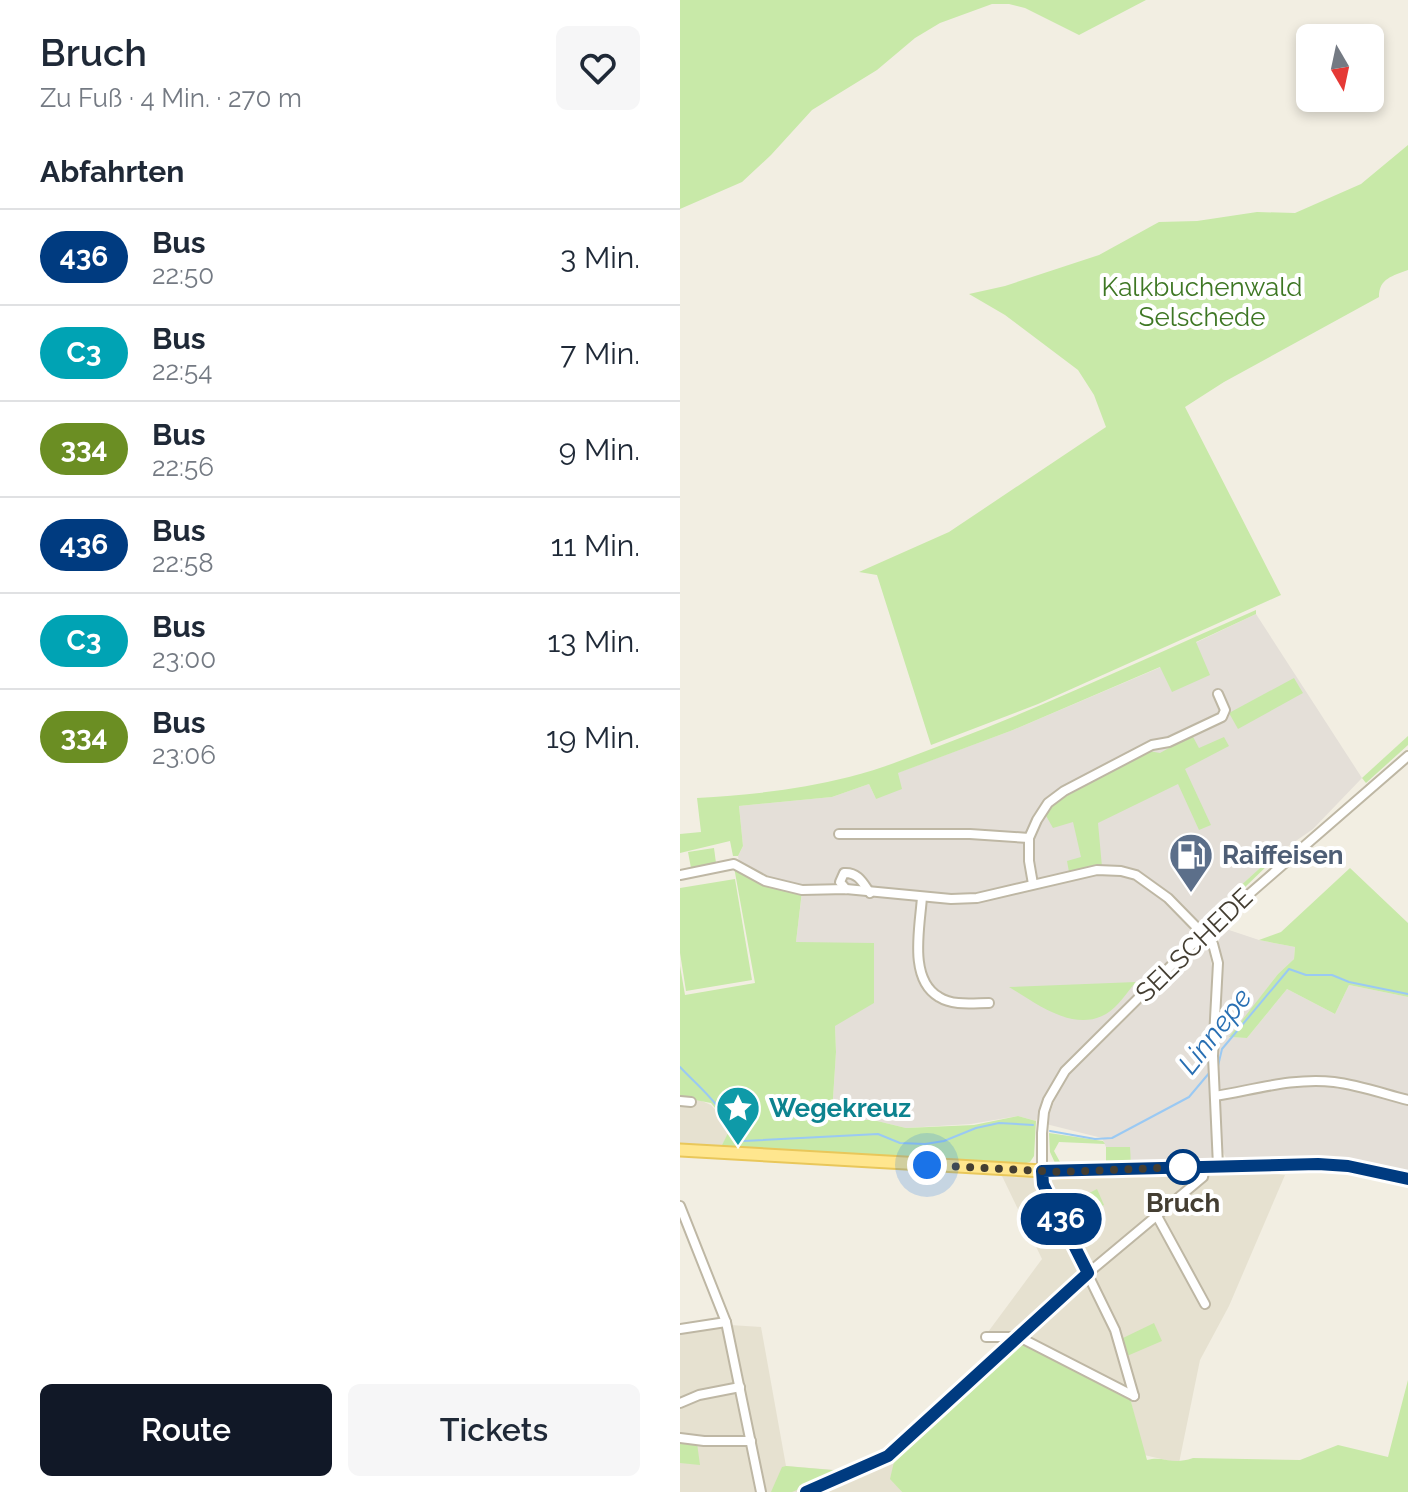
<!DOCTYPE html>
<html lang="de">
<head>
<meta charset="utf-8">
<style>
	body { margin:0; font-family:Raleway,sans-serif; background:#f6f6f7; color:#1f2937; height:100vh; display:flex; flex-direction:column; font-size:30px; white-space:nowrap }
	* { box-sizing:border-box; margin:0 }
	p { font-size:26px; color:#747a83 }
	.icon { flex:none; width:44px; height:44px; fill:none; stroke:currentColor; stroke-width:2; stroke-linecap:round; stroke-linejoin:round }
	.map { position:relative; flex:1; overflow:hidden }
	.drawer { display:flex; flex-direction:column; background:#fff; width:680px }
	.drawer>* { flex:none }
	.badge { padding:0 16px; border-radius:26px; font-size:28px; line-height:52px }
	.needle { width:52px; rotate:171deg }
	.controls { position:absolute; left:616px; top:24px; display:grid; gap:16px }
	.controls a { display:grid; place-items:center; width:88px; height:88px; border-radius:12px; background:#fff; box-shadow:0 4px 12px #0003; font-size:40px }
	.you { position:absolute; width:40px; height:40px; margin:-20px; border:6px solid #fff; border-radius:50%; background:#1a73e8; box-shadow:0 0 0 12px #1a73e833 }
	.map>.badge { position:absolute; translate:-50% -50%; box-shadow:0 0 0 4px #fff }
	h2 { padding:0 40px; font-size:30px; line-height:72px }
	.round { display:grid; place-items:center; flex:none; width:84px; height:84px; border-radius:12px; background:#f6f6f7 }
	.overview { display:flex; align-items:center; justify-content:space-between; height:136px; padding:0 40px }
	h1 { font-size:38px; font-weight:600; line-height:60px }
	.primary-button { display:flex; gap:16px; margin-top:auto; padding:16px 40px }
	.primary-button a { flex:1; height:92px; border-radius:12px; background:#111827; color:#fff; font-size:32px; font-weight:600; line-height:92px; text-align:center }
	.primary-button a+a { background:#f6f6f7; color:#1f2937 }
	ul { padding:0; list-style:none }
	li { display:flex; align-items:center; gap:24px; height:96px; padding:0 40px; border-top:2px solid #e0e1e3 }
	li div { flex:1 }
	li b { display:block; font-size:30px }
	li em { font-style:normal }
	li .badge { min-width:88px; font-weight:700; text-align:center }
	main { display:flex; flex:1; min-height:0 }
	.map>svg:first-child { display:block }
	.residential { fill:#e6e1d0 }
	.industrial { fill:#e4dfd8 }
	.green { fill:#c8e9a8 }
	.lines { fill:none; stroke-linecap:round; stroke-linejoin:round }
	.stream { stroke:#9ac9f3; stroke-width:2 }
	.minor-casing { stroke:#beb7a4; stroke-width:12 }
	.major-casing { stroke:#e9c75a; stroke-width:15 }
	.minor { stroke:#fff; stroke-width:8 }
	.major { stroke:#ffe68e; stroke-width:11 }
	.line-casing { stroke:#fff; stroke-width:18 }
	.line { stroke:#003b80; stroke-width:12 }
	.walk { stroke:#443e32; stroke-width:8; stroke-dasharray:0 14.4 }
	.stop-dot { fill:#fff; stroke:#003b80; stroke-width:4 }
	.labels { text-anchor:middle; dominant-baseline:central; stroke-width:8; stroke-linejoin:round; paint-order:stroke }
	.park-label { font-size:26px; fill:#3e7724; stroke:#fff }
	.service-label { font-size:26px; font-weight:bold; fill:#4e5e75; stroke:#fff; text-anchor:start }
	.street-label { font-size:26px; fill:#443e32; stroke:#fff }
	.culture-label { font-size:26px; font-weight:bold; fill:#0d838f; stroke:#fff; text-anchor:start }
	.stop-label { font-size:26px; font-weight:bold; fill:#443e32; stroke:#fff }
	.water-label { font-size:28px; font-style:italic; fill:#286fb3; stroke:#fff }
</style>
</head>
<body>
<main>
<section class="drawer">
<div class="overview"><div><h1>Bruch</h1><p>Zu Fuß · 4 Min. · 270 m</p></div><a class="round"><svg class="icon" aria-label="heart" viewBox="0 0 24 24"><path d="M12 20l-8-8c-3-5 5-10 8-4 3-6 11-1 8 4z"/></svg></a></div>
<h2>Abfahrten</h2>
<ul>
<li><span class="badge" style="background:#003b80;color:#fff">436</span><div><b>Bus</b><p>22:50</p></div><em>3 Min.</em></li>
<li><span class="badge" style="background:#00a3b4;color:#fff">C3</span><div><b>Bus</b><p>22:54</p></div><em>7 Min.</em></li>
<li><span class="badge" style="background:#6b8e23;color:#fff">334</span><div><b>Bus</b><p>22:56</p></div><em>9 Min.</em></li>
<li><span class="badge" style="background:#003b80;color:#fff">436</span><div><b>Bus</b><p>22:58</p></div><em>11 Min.</em></li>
<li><span class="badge" style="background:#00a3b4;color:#fff">C3</span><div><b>Bus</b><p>23:00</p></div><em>13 Min.</em></li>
<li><span class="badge" style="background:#6b8e23;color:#fff">334</span><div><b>Bus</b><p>23:06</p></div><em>19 Min.</em></li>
</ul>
<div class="primary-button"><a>Route</a><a>Tickets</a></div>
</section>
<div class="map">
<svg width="728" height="1492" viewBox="0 0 728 1492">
	<rect width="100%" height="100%" fill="#f2eee2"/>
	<g class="residential">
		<path d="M0 1097 15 1098 31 1105 51 1128 38 1153H0Z"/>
		<path d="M573 1172 605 1175 549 1306 520 1360 499 1463 464 1455 450 1398 344 1341 307 1338 308 1332 362 1259 322 1176 343 1178Z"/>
		<path d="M50 1325 81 1327 106 1466 179 1472 216 1453 211 1479 222 1492H0V1333Z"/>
	</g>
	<g class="industrial">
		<path d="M576 614 682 778 633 829 590 859 538 906 486 966 385 1068 370 1087 356 1121 338 1116 291 1124 226 1128 193 1120 156 1121 152 1115 156 1052 155 1026 116 942 122 892 88 879 59 862 58 856 63 846 59 806 152 797 189 784 196 799 217 773 333 730 481 667 492 691 515 643Z"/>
		<path d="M540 927 579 940 615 947 614 959 598 974 550 1037 567 1038 607 989 655 1014 669 985 728 997V1173L660 1159 549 1161 546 1158 542 1150 533 1026Z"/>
		<path d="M519 946 529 949 532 967 529 1049 534 1156 522 1163 451 1164 449 1147H426L422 1138 366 1124 381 1083 408 1052 499 962Z"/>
	</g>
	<g class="green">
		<path d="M0 0H466L399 35 345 8 329 4H312L260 23 235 38 197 70 132 110 91 155 62 182 0 209Z"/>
		<path d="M728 145V270C713 276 699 278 699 297L544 382 505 407 601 595 358 704 251 745 197 575 179 572 269 532 426 427 414 395 398 370 325 315 289 294 325 286 419 255 479 222 517 221 577 212 615 213 681 184Z"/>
		<path d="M576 610V614L516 642 530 675 492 692 480 667 333 730 218 773 222 789 196 799 189 784 152 797 59 806 63 846 58 856H53L50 841 0 853V834L21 832 17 798C68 795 119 790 169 777 202 769 235 755 267 743 372 703 473 655 576 610Z"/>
		<path d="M614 678 623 693 558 729 549 713Z"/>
		<path d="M512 735 519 748 544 737 549 746 505 769 531 825 519 830 498 784 418 823 422 867 389 872 387 861 401 857 393 822 373 828 365 814 372 804 469 751 480 753Z"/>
		<path d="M728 736V745L686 783 682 778Z"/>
		<path d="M34 848 36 863 11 868 8 852Z"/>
		<path d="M590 859 591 862 533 918 531 916 538 906Z"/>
		<path d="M54 867 122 891 116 942 194 943V1003L155 1026 156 1052 152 1114 156 1120H193L226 1128 294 1125 338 1116 356 1121 354 1156 350 1162 336 1166 164 1154 40 1149 51 1127 31 1103 0 1097V966L5 995 75 983Z"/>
		<path d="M670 868 728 923V997L669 985 655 1014 607 989 567 1038 549 1037 598 974 614 959 615 947 579 940 601 932Z"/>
		<path d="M55 879 72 980 6 991 0 953V888Z"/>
		<path d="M456 982C447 992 438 1007 426 1014 393 1033 356 1003 329 987Z"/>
		<path d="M369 1133 423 1141 425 1144 379 1142 374 1151 380 1162 375 1163 370 1152Z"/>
		<path d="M426 1147H450L451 1164 426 1165Z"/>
		<path d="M417 1189 424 1205 387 1222 380 1208Z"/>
		<path d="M474 1323 482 1341 447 1356 443 1338Z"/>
		<path d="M340 1341 450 1398 467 1460C484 1455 491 1466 513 1458L620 1460 658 1445 708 1457 728 1380V1492H222L210 1479 216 1453Z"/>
		<path d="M0 1440 17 1443 20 1465 0 1463Z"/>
		<path d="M102 1467 106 1466 163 1471 112 1492H91Z"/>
	</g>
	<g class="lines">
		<g class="stream">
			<path d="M538 1066 542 1049 609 969 626 975H652L669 982 728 994"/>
			<path d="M0 1067C13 1081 30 1095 40 1110 48 1123 50 1133 64 1141L198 1134 220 1143 245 1144 264 1141 296 1128 319 1123 353 1125"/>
			<path d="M370 1131 415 1139 432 1138 509 1097 530 1072"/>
		</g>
		<g class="minor-casing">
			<g id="minor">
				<path d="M159 834H290L349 838"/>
				<path d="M0 875 54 864 85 881 122 890 166 889 271 899 297 898 417 870 441 871 456 875 488 898 533 944 538 963 533 1056 538 1166"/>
				<path d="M353 884 349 861V838L357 820 368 803 384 791 472 745 489 742 542 717 545 710 538 694"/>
				<path d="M166 889 160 882 164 873C178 872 183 883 190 893"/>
				<path d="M242 897C240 927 228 979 259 997 273 1006 293 1003 309 1003"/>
				<path d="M535 1096C573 1090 615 1077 654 1082 679 1085 704 1094 728 1100"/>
				<path d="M0 1101 11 1102"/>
				<path d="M0 1206 46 1322 81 1492"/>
				<path d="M477 1216 525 1304"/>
				<path d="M0 1329 46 1322"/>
				<path d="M306 1337H339L454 1396"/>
				<path d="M454 1396 435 1330 362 1181V1133L364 1112 368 1100 385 1071 522 935 728 756"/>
				<path d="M0 1403 19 1395 60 1387"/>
				<path d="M0 1438 24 1441H71"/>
				<path d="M126 1492 208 1456 408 1273 523 1177 525 1167"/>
			</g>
		</g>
		<g class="major-casing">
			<path id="major" d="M0 1150 381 1172 655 1164 728 1179"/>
		</g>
		<use href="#minor" class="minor"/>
		<use href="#major" class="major"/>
	</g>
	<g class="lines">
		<g class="line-casing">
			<path id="line" d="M126 1492 208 1456 408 1273 363 1184 362 1171 638 1164 668 1166 728 1179"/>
		</g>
		<use href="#line" class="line"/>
		<path class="walk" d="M247 1165 381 1172 503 1167"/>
	</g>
	<defs>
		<g id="fuel-pin" transform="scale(2.3)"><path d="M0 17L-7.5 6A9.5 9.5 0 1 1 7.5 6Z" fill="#5c6f8a" stroke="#fff"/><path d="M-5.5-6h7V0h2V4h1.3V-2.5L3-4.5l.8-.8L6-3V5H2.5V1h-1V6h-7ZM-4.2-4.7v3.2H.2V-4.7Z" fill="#fff"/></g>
		<g id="sight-pin" transform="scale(2.3)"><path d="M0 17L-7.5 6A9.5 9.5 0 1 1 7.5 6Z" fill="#0f9aa8" stroke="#fff"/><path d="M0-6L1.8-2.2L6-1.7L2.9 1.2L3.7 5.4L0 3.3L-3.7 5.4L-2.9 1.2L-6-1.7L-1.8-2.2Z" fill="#fff"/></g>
	</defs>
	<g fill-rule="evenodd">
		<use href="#fuel-pin" x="511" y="855"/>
		<use href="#sight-pin" x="58" y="1108"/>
	</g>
	<circle class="stop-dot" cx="503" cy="1167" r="16"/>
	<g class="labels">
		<g class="park-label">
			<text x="522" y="287">Kalkbuchenwald<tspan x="522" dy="30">Selschede</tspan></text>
		</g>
		<g class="service-label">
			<text x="542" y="855">Raiffeisen</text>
		</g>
		<g class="street-label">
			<text transform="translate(514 945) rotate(-44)">SELSCHEDE</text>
		</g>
		<g class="culture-label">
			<text x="89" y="1108">Wegekreuz</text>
		</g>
		<g class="stop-label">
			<text x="503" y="1203">Bruch</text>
		</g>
		<g class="water-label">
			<text transform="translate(535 1031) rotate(-52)">Linnepe</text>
		</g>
	</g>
</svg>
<div class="controls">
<a><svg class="needle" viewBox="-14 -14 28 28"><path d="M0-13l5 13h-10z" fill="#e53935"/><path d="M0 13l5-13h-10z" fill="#747a83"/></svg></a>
</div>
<div class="you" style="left:247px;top:1165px"></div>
<b class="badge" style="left:381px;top:1219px;background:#003b80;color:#fff">436</b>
</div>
</main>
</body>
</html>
